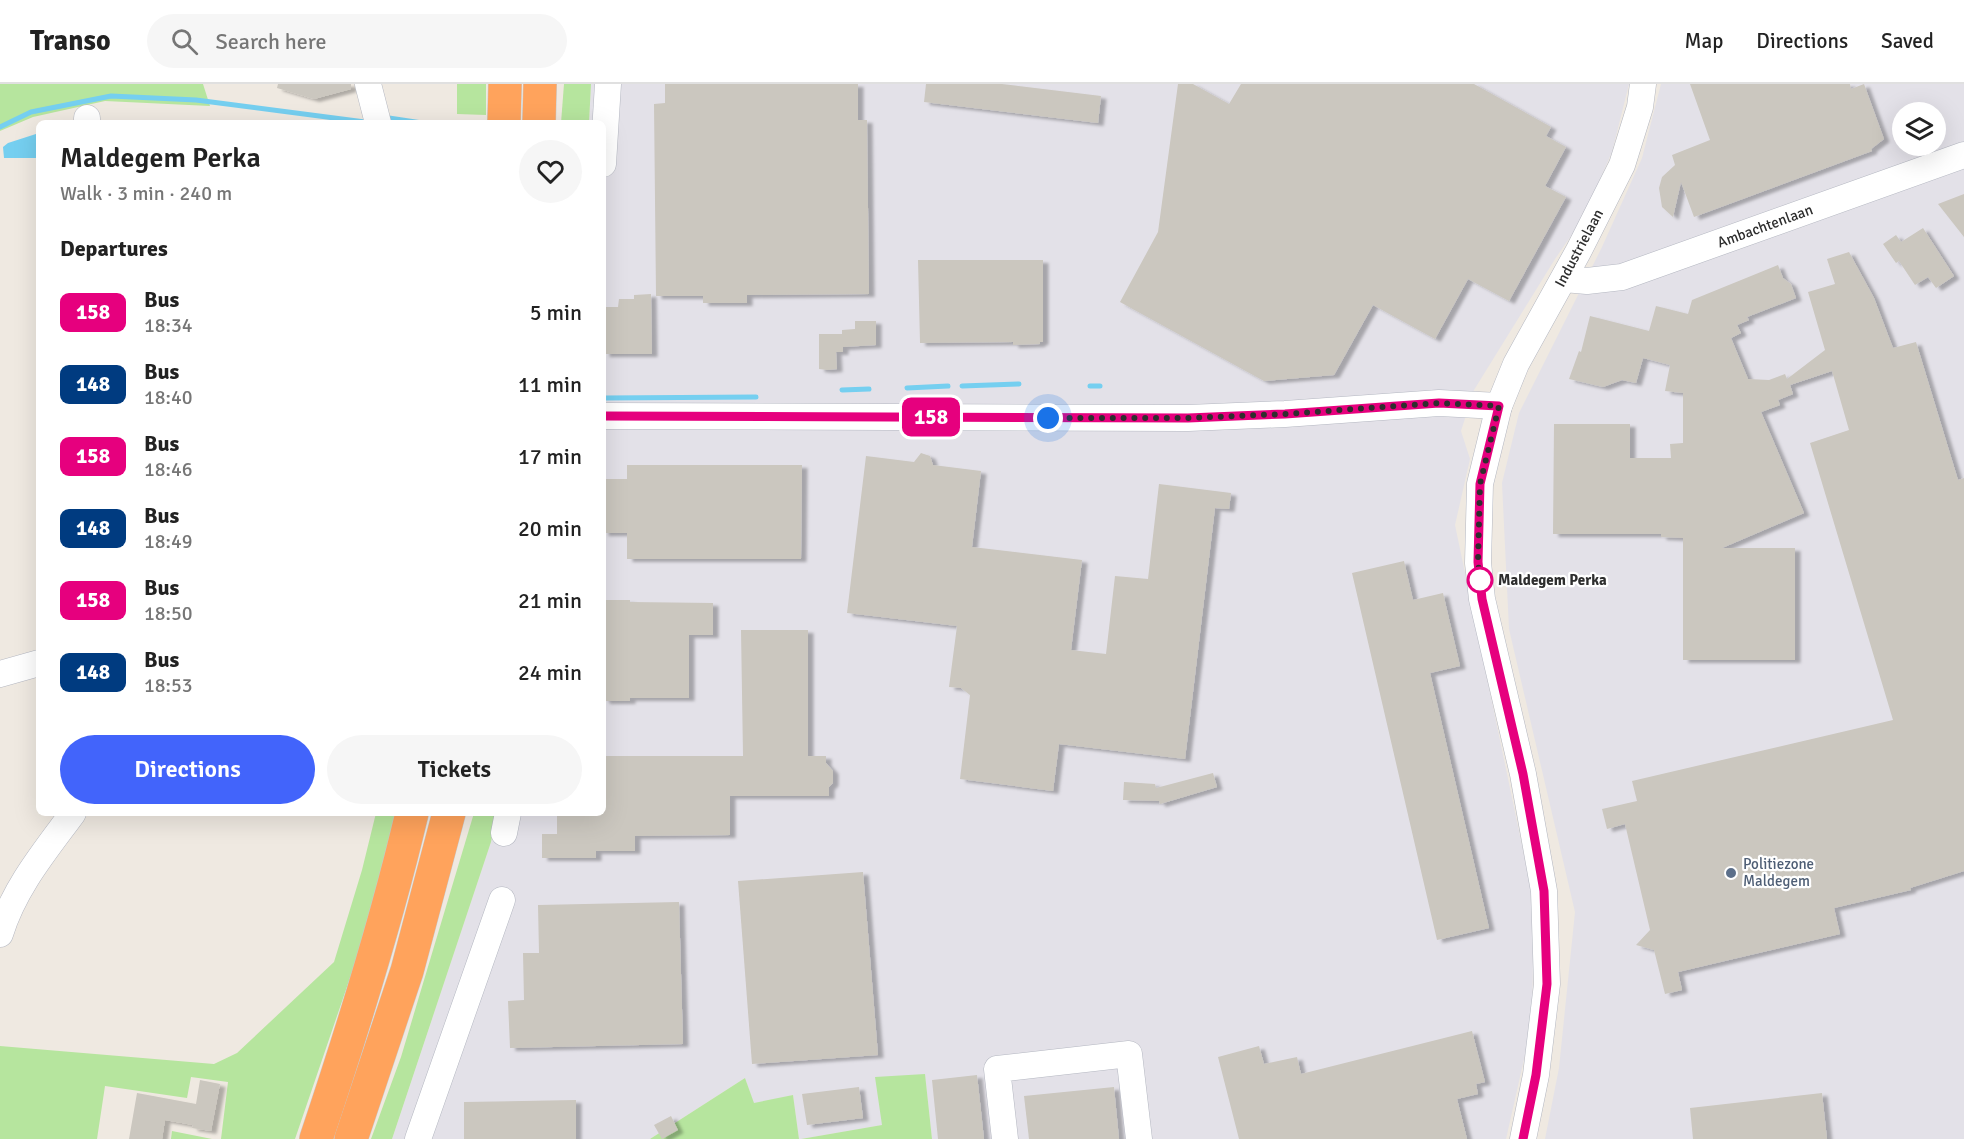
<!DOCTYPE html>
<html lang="en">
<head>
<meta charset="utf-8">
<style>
	body { margin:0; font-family:Signika,sans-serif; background:#f6f6f6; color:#222; height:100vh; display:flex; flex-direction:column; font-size:22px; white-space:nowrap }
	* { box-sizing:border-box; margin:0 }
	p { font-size:20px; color:#767676 }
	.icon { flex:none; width:33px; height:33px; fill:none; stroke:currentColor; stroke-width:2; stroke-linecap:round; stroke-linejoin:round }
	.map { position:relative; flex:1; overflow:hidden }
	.drawer { position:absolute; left:36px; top:36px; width:570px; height:696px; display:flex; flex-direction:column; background:#fff; border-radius:9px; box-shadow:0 6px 24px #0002 }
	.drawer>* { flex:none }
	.badge { padding:0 12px; border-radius:9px; font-size:21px; line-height:39px }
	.controls { position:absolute; left:1892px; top:18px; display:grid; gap:12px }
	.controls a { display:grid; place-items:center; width:54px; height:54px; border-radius:50%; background:#fff; box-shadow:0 6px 24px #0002; font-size:30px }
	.you { position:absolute; width:30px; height:30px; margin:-15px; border:4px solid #fff; border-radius:50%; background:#1a73e8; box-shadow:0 0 0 9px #1a73e833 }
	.map>.badge { position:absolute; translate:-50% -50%; box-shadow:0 0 0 3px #fff }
	h2 { padding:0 24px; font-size:22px; line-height:54px }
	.round { display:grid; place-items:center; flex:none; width:63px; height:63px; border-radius:32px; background:#f6f6f6 }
	.overview { display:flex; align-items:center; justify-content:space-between; height:102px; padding:0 24px }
	h1 { font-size:28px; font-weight:600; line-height:45px }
	.button { display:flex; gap:12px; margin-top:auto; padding:12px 24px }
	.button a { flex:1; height:69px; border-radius:36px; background:#4264fb; color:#fff; font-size:24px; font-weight:600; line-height:69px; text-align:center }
	.button a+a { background:#f6f6f6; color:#222 }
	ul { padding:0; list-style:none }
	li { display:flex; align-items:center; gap:18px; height:72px; padding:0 24px }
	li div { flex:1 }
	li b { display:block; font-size:22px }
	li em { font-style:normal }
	li .badge { min-width:66px; font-weight:700; text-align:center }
	header { display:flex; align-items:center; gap:36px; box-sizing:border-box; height:84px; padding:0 30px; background:#fff; border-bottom:2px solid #e0e0e0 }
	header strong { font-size:28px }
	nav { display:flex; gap:33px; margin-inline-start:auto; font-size:21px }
	.search { width:420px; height:54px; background:#f6f6f6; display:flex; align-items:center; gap:15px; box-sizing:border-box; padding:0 21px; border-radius:33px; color:#767676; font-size:22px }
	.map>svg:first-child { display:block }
	.industrial { fill:#e3e1e8; fill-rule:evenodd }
	.green { fill:#b6e59e }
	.water { fill:#75cff0 }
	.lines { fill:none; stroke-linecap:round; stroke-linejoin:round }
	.stream { stroke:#75cff0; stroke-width:5 }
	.building { fill:#cbc7bf; filter:url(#shadow) }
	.minor-casing { stroke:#b4b7c1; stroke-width:27 }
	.highway-casing { stroke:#c9c9c9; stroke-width:34 }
	.minor { stroke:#fff; stroke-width:26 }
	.highway { stroke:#ffa35c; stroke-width:33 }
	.line-casing { stroke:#fff; stroke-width:14 }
	.line { stroke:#e6007e; stroke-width:9 }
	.walk { stroke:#2e2e2e; stroke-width:6; stroke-dasharray:0 10.8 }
	.stop-dot { fill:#fff; stroke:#e6007e; stroke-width:3 }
	.service-dot { fill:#5c6f8a; stroke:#fff; stroke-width:2 }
	.labels { text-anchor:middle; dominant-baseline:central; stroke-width:4.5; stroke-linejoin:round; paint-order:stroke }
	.street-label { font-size:15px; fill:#2e2e2e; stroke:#fff }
	.stop-label { font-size:15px; font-weight:bold; fill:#2e2e2e; stroke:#fff; text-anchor:start }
	.service-label { font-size:15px; fill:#4e5e75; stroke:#fff; text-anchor:start }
</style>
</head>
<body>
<header>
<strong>Transo</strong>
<div class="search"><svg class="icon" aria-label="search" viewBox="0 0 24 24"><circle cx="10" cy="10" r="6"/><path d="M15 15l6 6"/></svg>Search here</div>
<nav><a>Map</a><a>Directions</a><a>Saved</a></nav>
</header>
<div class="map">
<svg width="1964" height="1055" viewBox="0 0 1964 1055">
	<defs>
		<filter id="shadow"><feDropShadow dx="5.5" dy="3" stdDeviation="1.5" flood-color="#0004"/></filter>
	</defs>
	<rect width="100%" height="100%" fill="#efe9e1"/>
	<g class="industrial">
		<path d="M591 0H1629L1612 68 1582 136 1555 175 1474 306 1461 347 1470 375 1455 441 1534 819 1532 940 1506 1055H932L925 991 883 1041 801 1055H799L793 1011 754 1020 745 994 650 1055H392L491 758 497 729H603V39H589Z"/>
		<path d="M1661 0H1964V1055H1545L1559 984 1575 828 1509 545 1502 399 1519 329 1602 163 1642 74ZM1902 28H1935V62H1902Z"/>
	</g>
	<g class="green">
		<path d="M0 0H203L210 22 105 17 33 33 0 47Z"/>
		<path d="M457 0H486V31L457 30Z"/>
		<path d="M564 0H591L589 39H561Z"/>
		<path d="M376 729H397L365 850 295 1055H221L228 998 191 993 187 1014 105 1002 97 1055H0V962L214 980 237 969 334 878 362 786Z"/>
		<path d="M474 729H497L491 758 392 1055H371L401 973Z"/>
		<path d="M925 990 932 1055H801L882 1041 875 993Z"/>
		<path d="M745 994 754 1019 793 1011 799 1055H650Z"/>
		<path d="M172 1047 212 1055H171Z"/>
	</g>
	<path class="water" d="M39 49V74H4L3 63 8 59Z"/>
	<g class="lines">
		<g class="stream">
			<path d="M389 34 422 39"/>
			<path d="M0 43 31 28 111 12 196 16 365 38"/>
			<path d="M962 302 1019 300"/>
			<path d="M1090 302H1100"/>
			<path d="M907 304 948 302"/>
			<path d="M842 306 869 305"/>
			<path d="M604 314 756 313"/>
		</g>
	</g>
	<g class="building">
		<path d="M278 0H351V5L314 15 277 4Z"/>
		<path d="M665 0H858V36H867L869 210 747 211V219H703V212H656L654 20 665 19Z"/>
		<path d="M926 0H1002L1101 12 1098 39 924 18Z"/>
		<path d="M1178 0H1193L1229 20 1241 0H1474L1551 43 1546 52 1566 63 1545 102 1566 113 1509 217 1468 195 1435 255 1373 221 1334 291 1264 297 1120 218 1158 148Z"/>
		<path d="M1690 0H1850L1851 5 1864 0 1884 55 1871 65 1872 67 1694 133 1681 98 1673 133 1662 123 1659 104 1662 93 1675 81 1672 71 1710 56Z"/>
		<path d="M1964 110V153L1938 120Z"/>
		<path d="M1923 144 1954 192 1936 204 1928 193 1915 201 1899 177 1896 179 1883 160 1896 151 1901 158Z"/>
		<path d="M1849 168 1874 214 1893 264 1916 258 1958 396 1964 394V787L1910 804 1911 806 1834 824 1840 850 1678 888 1682 906 1665 910 1654 866 1636 861 1650 846 1625 740 1607 745 1602 725 1637 717 1632 697 1893 636 1810 359 1849 346 1832 287 1790 301 1793 310 1778 316 1780 321 1761 328 1804 429 1722 464H1795V576H1683V454L1661 453V450H1553L1554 340H1630V374H1671L1670 360 1683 359V309L1665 307 1670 281 1643 274 1636 299 1622 296 1603 303 1569 295 1579 267 1581 268 1590 232 1649 247 1656 222 1688 230 1692 216 1778 181 1783 194 1791 200 1796 214 1747 233 1749 236 1737 241 1741 249 1731 254 1748 295 1769 296 1785 290 1787 295 1825 266 1808 208 1835 200 1827 175Z"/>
		<path d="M918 176H1043V258H1040V260L1013 261V258L920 259Z"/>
		<path d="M651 210 652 270H604V223H618L619 215H634V211Z"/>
		<path d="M855 237H876V261L843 263V268H836L837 285 827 286 819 285V250H842V246L855 245Z"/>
		<path d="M921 369 930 372 933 381 981 387 972 463 1082 476 1071 566 1106 570 1115 492 1148 495 1159 400 1231 409 1229 425 1215 424 1185 675 1059 660 1053 707 960 695 970 611 961 604 949 603 957 542 847 529 866 372 914 378Z"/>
		<path d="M627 381H802L801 475H627V449H603V395H627Z"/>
		<path d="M1404 477 1413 516 1443 509 1460 582 1430 589 1489 844 1437 856 1352 489Z"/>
		<path d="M605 516H630V518L713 519V551H689V614H630V617H605L603 614V518H605Z"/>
		<path d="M741 546H808V672H826V679L833 687V699L829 703V712H730V751L635 752V767H596V774H542V750H557V729H603V672H743Z"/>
		<path d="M1213 689 1217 703 1160 720 1159 717 1123 716 1124 698 1155 700 1156 704Z"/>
		<path d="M863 788 878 971 752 980 738 797Z"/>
		<path d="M679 818 683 960 510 964 508 917 524 916 523 869H539L538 821Z"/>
		<path d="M1472 947 1485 998 1476 1000 1478 1010 1457 1015 1467 1055H1239L1218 973 1259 962 1264 980 1297 973 1301 990Z"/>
		<path d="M977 991 984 1055H938L932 996Z"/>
		<path d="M200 996 220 1000 211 1047 192 1044 193 1041 165 1036 162 1055H129L137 1009 196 1020Z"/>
		<path d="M859 1003 863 1034 807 1041 802 1010Z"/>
		<path d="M1114 1003 1119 1055H1029L1024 1012Z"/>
		<path d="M1822 1009 1827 1055H1693L1690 1024Z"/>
		<path d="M576 1016V1055H464V1018Z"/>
		<path d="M671 1032 678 1046 662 1055 654 1041Z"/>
	</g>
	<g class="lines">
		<g class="minor-casing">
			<g id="minor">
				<path d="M368 0 378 39"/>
				<path d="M87 34V39"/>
				<path d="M603 80 608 0"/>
				<path d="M1564 195 1587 197 1622 193 1964 71"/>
				<path d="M603 332 1188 334 1285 330 1439 319 1499 322"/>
				<path d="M0 590 39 579"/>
				<path d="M504 749 508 729"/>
				<path d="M0 850C14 804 45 767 73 729"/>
				<path d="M418 1055 502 816"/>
				<path d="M1005 1055 997 985 1129 970 1139 1055"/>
				<path d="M1523 1055 1536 991 1547 900 1544 807 1523 690 1482 515 1478 479 1480 400 1499 322 1516 280 1578 168 1622 81 1640 23 1643 0"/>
			</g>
		</g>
		<g class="highway-casing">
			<g id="highway">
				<path d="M504 39 505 0"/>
				<path d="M539 39 540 0"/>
				<path d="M316 1055C352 948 386 839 412 729"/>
				<path d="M351 1055 407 887 449 729"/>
			</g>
		</g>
		<use href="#minor" class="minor"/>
		<use href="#highway" class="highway"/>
	</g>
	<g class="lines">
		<g class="line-casing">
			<path id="line" d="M603 332 1188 334 1285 330 1439 319 1499 322 1480 400 1478 478 1482 515 1523 690 1544 807 1547 900 1536 991 1523 1055"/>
		</g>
		<use href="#line" class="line"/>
		<path class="walk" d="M1048 334H1188L1285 330 1439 319 1499 322 1480 400 1478 478 1480 496"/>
	</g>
	<circle class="stop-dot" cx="1480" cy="496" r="12"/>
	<circle class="service-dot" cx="1731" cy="789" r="6"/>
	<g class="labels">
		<g class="street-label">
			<text transform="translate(1765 142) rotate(-20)">Ambachtenlaan</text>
			<text transform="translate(1579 164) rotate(-62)">Industrielaan</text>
		</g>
		<g class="stop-label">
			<text x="1498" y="496">Maldegem Perka</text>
		</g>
		<g class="service-label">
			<text x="1743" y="780">Politiezone<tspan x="1743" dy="17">Maldegem</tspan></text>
		</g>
	</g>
</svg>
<div class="controls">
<a><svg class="icon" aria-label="layers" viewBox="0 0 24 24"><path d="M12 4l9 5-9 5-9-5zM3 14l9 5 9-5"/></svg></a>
</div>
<div class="you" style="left:1048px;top:334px"></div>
<b class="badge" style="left:931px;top:333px;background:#e6007e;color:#fff">158</b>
<section class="drawer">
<div class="overview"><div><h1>Maldegem Perka</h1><p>Walk · 3 min · 240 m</p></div><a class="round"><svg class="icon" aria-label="heart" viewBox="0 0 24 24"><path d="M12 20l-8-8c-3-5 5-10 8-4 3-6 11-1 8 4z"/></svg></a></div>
<h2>Departures</h2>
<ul>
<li><span class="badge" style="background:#e6007e;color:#fff">158</span><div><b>Bus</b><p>18:34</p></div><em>5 min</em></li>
<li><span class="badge" style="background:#003b80;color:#fff">148</span><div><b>Bus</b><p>18:40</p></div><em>11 min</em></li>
<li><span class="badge" style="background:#e6007e;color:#fff">158</span><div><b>Bus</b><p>18:46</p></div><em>17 min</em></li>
<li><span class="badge" style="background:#003b80;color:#fff">148</span><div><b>Bus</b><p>18:49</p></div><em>20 min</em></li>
<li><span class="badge" style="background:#e6007e;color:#fff">158</span><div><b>Bus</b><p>18:50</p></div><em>21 min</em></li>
<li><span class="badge" style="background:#003b80;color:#fff">148</span><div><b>Bus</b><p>18:53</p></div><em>24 min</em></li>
</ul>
<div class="button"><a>Directions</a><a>Tickets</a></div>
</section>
</div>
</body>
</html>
